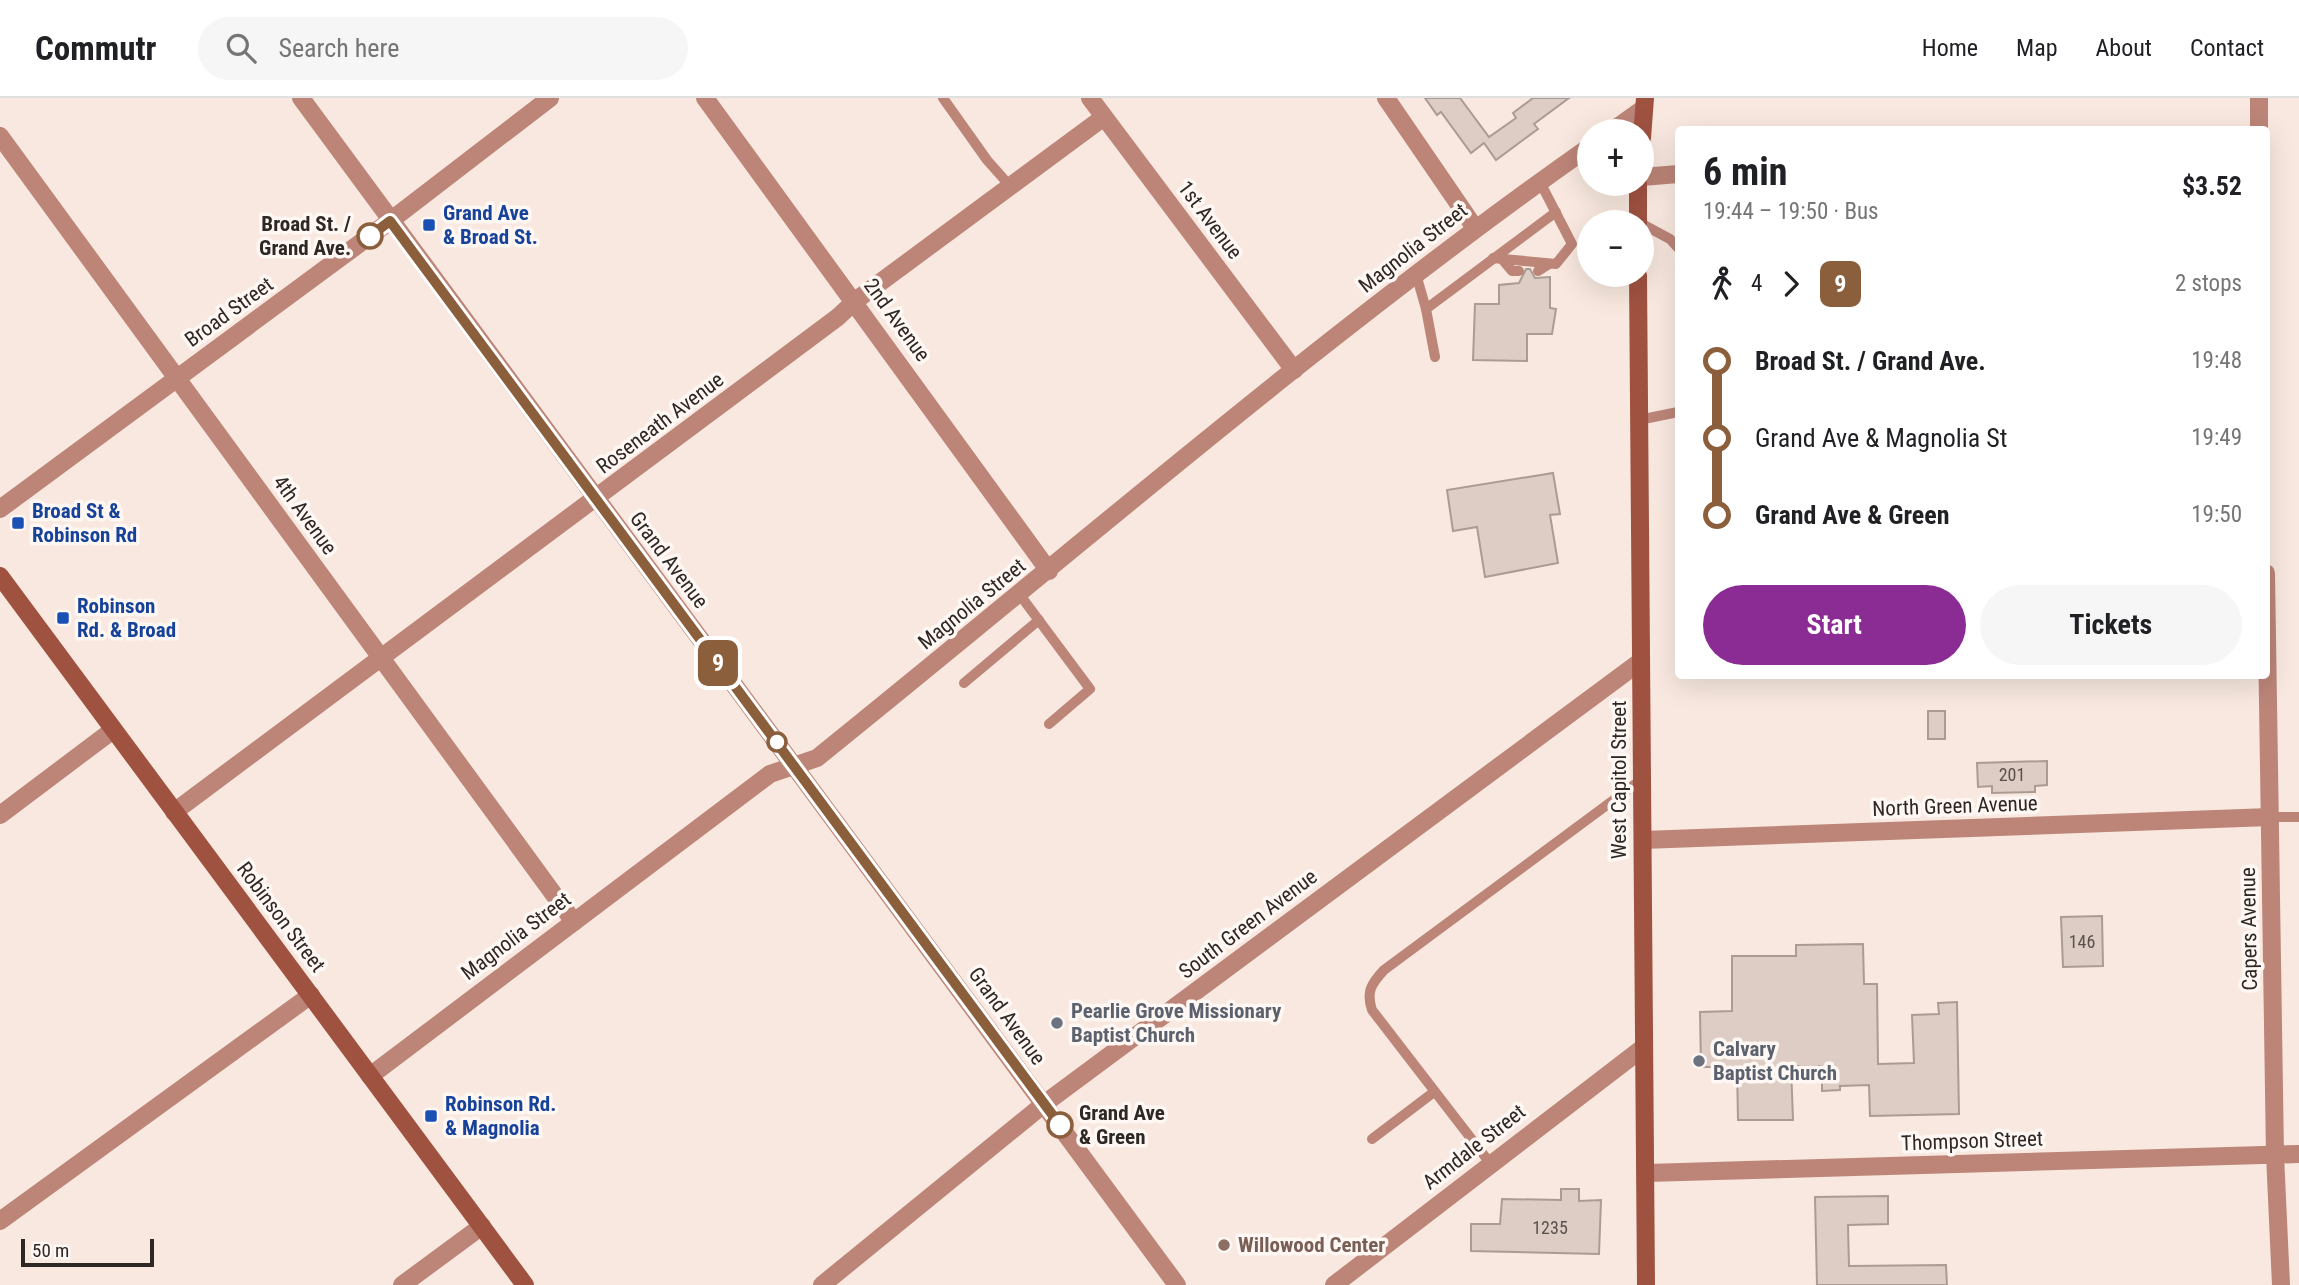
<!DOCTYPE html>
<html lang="en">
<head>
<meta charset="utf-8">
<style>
	body { margin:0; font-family:"Roboto Condensed",sans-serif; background:#f6f6f6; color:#202124; height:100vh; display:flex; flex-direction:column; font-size:26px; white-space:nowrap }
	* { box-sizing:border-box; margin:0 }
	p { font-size:23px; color:#757577 }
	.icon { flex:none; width:38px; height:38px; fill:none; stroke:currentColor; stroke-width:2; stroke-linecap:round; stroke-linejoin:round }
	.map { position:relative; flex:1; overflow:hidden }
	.sheet { position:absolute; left:1675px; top:28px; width:595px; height:553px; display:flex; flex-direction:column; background:#fff; border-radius:7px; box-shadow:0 7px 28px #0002 }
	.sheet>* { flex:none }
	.badge { padding:0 14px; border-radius:10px; font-size:24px; line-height:46px }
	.controls { position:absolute; left:1577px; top:21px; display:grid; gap:14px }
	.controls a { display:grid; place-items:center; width:77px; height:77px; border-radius:50%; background:#fff; box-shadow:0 7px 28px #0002; font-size:35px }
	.scale { position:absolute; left:21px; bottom:18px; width:133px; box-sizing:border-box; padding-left:7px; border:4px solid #2e2825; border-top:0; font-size:19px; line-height:24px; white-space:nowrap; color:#2e2825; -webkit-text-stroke:5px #fef7f3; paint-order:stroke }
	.map>.badge { position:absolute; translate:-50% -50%; box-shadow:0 0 0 4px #fff }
	.legs { display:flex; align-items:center; gap:10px; height:77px; padding:0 28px; font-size:23px }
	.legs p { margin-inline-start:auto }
	.headline { display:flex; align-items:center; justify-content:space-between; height:119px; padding:0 28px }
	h1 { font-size:38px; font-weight:700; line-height:52px }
	.button { display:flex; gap:14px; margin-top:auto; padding:14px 28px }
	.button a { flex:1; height:80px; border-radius:42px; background:#8b2b94; color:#fff; font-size:28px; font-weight:700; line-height:80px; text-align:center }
	.button a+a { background:#f6f6f6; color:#202124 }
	ul { padding:0 28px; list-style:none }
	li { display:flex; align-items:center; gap:24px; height:77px; font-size:26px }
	li i { display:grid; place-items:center; width:10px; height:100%; margin:0 9px; background:currentColor }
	li i::after { content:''; width:18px; height:18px; margin:-9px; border:5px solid; border-radius:50%; background:#fff }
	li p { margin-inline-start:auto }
	li:first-child i { background:linear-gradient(#0000 50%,currentColor 0) }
	li:last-child i { background:linear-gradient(currentColor 50%,#0000 0) }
	header { display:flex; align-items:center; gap:42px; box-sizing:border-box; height:98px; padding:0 35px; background:#fff; border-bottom:2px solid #e0e0e0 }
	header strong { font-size:33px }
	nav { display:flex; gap:38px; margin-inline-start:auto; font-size:24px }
	.search { width:490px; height:63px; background:#f6f6f6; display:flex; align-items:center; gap:18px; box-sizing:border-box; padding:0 24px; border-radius:38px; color:#757577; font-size:26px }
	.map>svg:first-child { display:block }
	.building { fill:#ddcdc4; stroke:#ab9c93; stroke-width:2 }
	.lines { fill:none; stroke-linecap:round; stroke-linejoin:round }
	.service { stroke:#bc8578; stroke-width:10 }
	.minor { stroke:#bc8578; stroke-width:18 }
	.secondary { stroke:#a05241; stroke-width:18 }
	.line-1-casing { stroke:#fff; stroke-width:16 }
	.line-1 { stroke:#8b5e3c; stroke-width:10 }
	.transit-dot { fill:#1a4fb4; stroke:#fef7f3; stroke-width:2.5 }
	.stop-1-dot { fill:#fff; stroke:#8b5e3c; stroke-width:3.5 }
	.worship-dot { fill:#6b7280; stroke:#fef7f3; stroke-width:2.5 }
	.education-dot { fill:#8d6e63; stroke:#fef7f3; stroke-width:2.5 }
	.labels { text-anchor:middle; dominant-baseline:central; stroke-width:7; stroke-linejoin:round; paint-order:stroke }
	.number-label { font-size:18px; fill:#5a514d }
	.transit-label { font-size:21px; font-weight:bold; fill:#164399; stroke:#fef7f3; text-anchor:start }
	.street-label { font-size:21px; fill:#2e2825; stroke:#fef7f3 }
	.stop-label { font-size:21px; font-weight:bold; fill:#2e2825; stroke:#fef7f3; text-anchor:end }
	.worship-label { font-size:21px; font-weight:bold; fill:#5b616d; stroke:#fef7f3; text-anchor:start }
	.education-label { font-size:21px; font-weight:bold; fill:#785e54; stroke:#fef7f3; text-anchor:start }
</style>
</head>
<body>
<header>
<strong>Commutr</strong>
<div class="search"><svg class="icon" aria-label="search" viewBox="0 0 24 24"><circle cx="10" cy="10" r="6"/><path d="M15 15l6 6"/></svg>Search here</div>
<nav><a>Home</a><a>Map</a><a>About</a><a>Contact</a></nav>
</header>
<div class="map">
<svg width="2299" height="1187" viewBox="0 0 2299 1187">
	<rect width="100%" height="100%" fill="#f8e8df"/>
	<g class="building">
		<path d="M1425 0H1460L1489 39 1516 20 1513 15 1533 0H1569L1534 26 1538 31 1496 62 1484 45 1471 55 1441 14 1437 17Z"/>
		<path d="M1526 171H1530L1535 180 1550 179V210L1556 211 1552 236H1527V263L1473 262 1475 206H1499V187L1519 185Z"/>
		<path d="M1553 375 1560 416 1550 417 1558 465 1485 479 1477 429 1453 433 1447 392Z"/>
		<rect x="1928" y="613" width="17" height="28"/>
		<path d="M2047 663V687L2035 688V694L1992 695V688L1978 689 1977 665Z"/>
		<path d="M2102 818 2103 868 2063 869 2061 819Z"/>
		<path d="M1863 846 1864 886H1877L1878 966 1914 965 1912 917 1939 916 1938 905 1957 904 1959 1016 1870 1018 1869 987 1840 988V992L1822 993V968H1791L1793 1022H1738L1737 969H1701L1700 914 1732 913V858H1796V847Z"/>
		<path d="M1561 1091H1579V1103L1601 1102 1599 1156 1471 1153V1126H1500L1502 1101 1561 1102Z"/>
		<path d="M1888 1098V1126L1848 1127 1849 1168 1946 1167 1947 1187H1817L1815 1099Z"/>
	</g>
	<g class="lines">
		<g class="service">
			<path d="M943 0 987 62 1010 88"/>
			<path d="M1642 126 1670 141 1678 150"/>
			<path d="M1493 160 1556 166 1572 146 1540 84"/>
			<path d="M1502 161 1512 173H1519"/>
			<path d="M1538 173 1549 166"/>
			<path d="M1416 176 1426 211"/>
			<path d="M1435 259 1426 211 1556 114"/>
			<path d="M1639 322 1678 314"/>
			<path d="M1020 497 1090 591 1049 626"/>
			<path d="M964 585 1039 522"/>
			<path d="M2270 719H2299"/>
			<path d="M1372 1041 1434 994"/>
			<path d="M1490 1065 1372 912C1366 894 1371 886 1384 872L1642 681"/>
		</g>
		<g class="minor">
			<path d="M301 0 1177 1187"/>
			<path d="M705 0 1049 473"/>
			<path d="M1090 0 1294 272"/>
			<path d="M1386 0 1475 130"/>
			<path d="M2259 0V32"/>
			<path d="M1612 33 1644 10"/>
			<path d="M0 38 574 824"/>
			<path d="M1642 79 1678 76"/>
			<path d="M0 411 390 123 550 0"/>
			<path d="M2266 475 2275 1057 2281 1187"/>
			<path d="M174 714 838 219 855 203 1104 19"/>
			<path d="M0 717 113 632"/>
			<path d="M1643 742 2270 719"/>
			<path d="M370 978 770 676 817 660C1073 454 1321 238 1589 49"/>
			<path d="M1647 1075 2299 1056"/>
			<path d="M0 1123 311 897"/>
			<path d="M402 1187 482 1128"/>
			<path d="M822 1187 1044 1006 1641 563"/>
			<path d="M1334 1187 1644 949"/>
		</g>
		<g class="secondary">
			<path d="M1642 40 1645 0"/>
			<path d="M1638 86V124"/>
			<path d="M1638 177 1646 1187"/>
			<path d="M0 478 525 1187"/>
		</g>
	</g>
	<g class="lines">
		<g class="line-1-casing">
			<path id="line-1" d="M370 138 390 123 1060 1027"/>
		</g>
		<use href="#line-1" class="line-1"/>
	</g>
	<g class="transit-dot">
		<rect x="422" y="120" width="14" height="14" rx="3.5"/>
		<rect x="11" y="418" width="14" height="14" rx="3.5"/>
		<rect x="56" y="513" width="14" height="14" rx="3.5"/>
		<rect x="424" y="1011" width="14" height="14" rx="3.5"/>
	</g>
	<g class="stop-1-dot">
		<circle cx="370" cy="138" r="12"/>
		<circle cx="777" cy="644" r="9"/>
		<circle cx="1060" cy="1027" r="12"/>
	</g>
	<g class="worship-dot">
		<circle cx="1057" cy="925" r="7"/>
		<circle cx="1699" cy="963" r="7"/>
	</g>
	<circle class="education-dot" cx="1224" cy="1147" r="7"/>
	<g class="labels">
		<g class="number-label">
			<text x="2012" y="676">201</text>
			<text x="2082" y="843">146</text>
			<text x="1550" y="1129">1235</text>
		</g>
		<g class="transit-label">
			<text x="443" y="115">Grand Ave<tspan x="443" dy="24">&amp; Broad St.</tspan></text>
			<text x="32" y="413">Broad St &amp;<tspan x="32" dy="24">Robinson Rd</tspan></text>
			<text x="77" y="508">Robinson<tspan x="77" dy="24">Rd. &amp; Broad</tspan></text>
			<text x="445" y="1006">Robinson Rd.<tspan x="445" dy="24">&amp; Magnolia</tspan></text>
		</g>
		<g class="street-label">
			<text transform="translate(1210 122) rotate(53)">1st Avenue</text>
			<text transform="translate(1413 150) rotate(-38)">Magnolia Street</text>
			<text transform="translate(229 214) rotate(-36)">Broad Street</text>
			<text transform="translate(897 222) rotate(54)">2nd Avenue</text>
			<text transform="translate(660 325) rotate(-37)">Roseneath Avenue</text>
			<text transform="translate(305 417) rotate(54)">4th Avenue</text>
			<text transform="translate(669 462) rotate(53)">Grand Avenue</text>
			<text transform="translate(972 506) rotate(-39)">Magnolia Street</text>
			<text transform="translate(1619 682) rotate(-90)">West Capitol Street</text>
			<text transform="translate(1955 708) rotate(-2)">North Green Avenue</text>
			<text transform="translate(281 819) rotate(53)">Robinson Street</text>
			<text transform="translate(1248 826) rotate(-37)">South Green Avenue</text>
			<text transform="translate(2249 831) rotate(-91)">Capers Avenue</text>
			<text transform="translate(516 838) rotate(-37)">Magnolia Street</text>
			<text transform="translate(1007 918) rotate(54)">Grand Avenue</text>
			<text transform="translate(1972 1043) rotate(-2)">Thompson Street</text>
			<text transform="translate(1474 1049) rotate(-38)">Armdale Street</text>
		</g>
		<g class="stop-label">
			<text x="351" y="126">Broad St. /<tspan x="351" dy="24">Grand Ave.</tspan></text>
			<text x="1079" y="1015" text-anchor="start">Grand Ave<tspan x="1079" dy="24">&amp; Green</tspan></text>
		</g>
		<g class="worship-label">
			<text x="1071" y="913">Pearlie Grove Missionary<tspan x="1071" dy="24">Baptist Church</tspan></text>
			<text x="1713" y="951">Calvary<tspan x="1713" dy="24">Baptist Church</tspan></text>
		</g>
		<g class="education-label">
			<text x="1238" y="1147">Willowood Center</text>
		</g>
	</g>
</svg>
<div class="controls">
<a>+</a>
<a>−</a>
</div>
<div class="scale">50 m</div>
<b class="badge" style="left:718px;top:565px;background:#8b5e3c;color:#fff">9</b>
<section class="sheet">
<div class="headline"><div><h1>6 min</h1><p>19:44 – 19:50 · Bus</p></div><b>$3.52</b></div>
<div class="legs"><svg class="icon" aria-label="walk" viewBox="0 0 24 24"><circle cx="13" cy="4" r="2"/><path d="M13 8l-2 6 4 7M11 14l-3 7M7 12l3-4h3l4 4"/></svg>4<svg class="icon" aria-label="forward" viewBox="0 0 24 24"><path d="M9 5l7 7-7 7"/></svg><b class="badge" style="background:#8b5e3c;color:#fff">9</b><p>2 stops</p></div>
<ul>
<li><i style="color:#8b5e3c"></i><b>Broad St. / Grand Ave.</b><p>19:48</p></li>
<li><i style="color:#8b5e3c"></i><span>Grand Ave &amp; Magnolia St</span><p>19:49</p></li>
<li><i style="color:#8b5e3c"></i><b>Grand Ave &amp; Green</b><p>19:50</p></li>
</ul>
<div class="button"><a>Start</a><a>Tickets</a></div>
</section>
</div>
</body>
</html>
